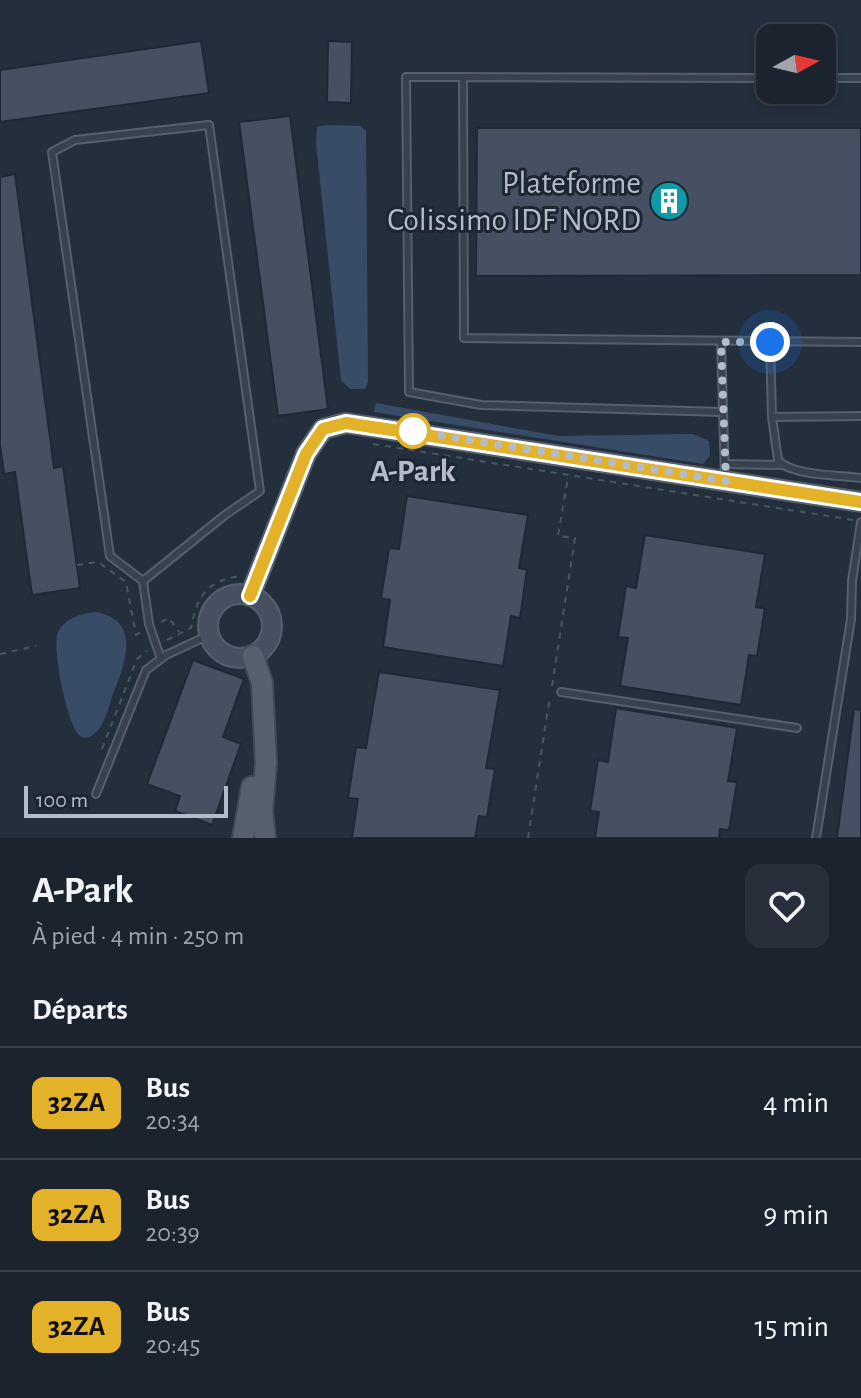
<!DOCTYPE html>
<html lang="fr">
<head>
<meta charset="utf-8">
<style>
	body { margin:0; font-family:"Alegreya Sans",sans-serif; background:#282f3a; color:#f1f3f6; height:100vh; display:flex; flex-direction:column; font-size:30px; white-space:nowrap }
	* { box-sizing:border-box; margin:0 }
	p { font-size:26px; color:#a0a4aa }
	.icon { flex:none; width:44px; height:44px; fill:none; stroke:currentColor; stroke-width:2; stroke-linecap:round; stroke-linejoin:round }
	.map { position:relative; height:838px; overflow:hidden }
	.panel { display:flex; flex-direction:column; background:#1b232e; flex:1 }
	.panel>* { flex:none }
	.badge { padding:0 16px; border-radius:12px; font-size:28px; line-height:52px }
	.needle { width:52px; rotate:82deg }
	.controls { position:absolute; left:756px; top:24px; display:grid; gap:16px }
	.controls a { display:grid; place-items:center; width:80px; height:80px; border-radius:16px; background:#1b232e; box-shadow:0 4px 12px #0003,0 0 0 2px #39404a; font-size:40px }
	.scale { position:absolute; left:24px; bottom:20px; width:204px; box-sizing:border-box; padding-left:8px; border:4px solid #b4bcc9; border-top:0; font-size:22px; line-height:28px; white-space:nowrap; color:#b4bcc9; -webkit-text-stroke:6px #1d2633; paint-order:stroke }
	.you { position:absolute; width:40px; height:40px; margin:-20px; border:6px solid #fff; border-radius:50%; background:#1a73e8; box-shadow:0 0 0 12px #1a73e833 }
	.map>.badge { position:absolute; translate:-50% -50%; box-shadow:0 0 0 4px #fff }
	h2 { padding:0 32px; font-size:30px; line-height:72px }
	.round { display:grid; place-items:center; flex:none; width:84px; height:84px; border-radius:16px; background:#282f3a }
	.headline { display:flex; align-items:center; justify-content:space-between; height:136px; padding:0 32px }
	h1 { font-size:38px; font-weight:600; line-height:60px }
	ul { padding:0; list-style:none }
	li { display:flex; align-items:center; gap:24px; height:112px; padding:0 32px; border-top:2px solid #39404a }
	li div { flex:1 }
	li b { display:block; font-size:30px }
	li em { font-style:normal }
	li .badge { min-width:88px; font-weight:700; text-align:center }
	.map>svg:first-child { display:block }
	.water { fill:#394c67 }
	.building { fill:#455162; stroke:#1f2835; stroke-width:2 }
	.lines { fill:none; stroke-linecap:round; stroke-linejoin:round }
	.service-casing { stroke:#565f6c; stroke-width:10 }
	.secondary-casing { stroke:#565f6c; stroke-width:22 }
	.primary-casing { stroke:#414a57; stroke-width:24 }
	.path { stroke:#44595c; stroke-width:2; stroke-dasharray:6 6; stroke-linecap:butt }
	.service { stroke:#38414e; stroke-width:6 }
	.secondary { stroke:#465061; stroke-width:18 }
	.primary { stroke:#56606e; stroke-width:20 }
	.line-casing { stroke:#fff; stroke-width:18 }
	.line { stroke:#e3b229; stroke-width:12 }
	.walk { stroke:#b4bcc9; stroke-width:8; stroke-dasharray:0 14.4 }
	.stop-dot { fill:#fff; stroke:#e3b229; stroke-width:4 }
	.labels { text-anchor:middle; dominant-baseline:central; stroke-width:6; stroke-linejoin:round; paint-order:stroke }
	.poi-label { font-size:32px; fill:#b4bcc9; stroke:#1d2633; text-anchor:end }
	.stop-label { font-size:32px; font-weight:bold; fill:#b4bcc9; stroke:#1d2633 }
</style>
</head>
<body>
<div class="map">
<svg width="861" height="838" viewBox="0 0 861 838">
	<rect width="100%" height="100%" fill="#242f3e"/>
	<g class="water">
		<path d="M326 125 361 126 366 131 368 382 365 389H350L341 380 316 143 317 127Z"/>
		<path d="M376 403 558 436 693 434 709 441 710 455 703 464 374 412Z"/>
		<path d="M95 612C144 620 124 667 112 697 108 709 104 727 93 735 90 737 85 739 82 737 68 733 51 645 58 632 65 618 81 614 95 612Z"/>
	</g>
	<g class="building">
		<path d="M201 41 209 93 0 122V70Z"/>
		<path d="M328 41 352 42 351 103 327 102Z"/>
		<path d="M290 116 328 409 278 416 239 122Z"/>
		<path d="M477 128H861V275L476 276Z"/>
		<path d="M15 174 54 468 63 466 80 588 32 595 15 472 4 474 0 445V177Z"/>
		<path d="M407 496 528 515 519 568 527 570 520 618 511 616 503 666 383 647 390 600 381 598 389 548 399 549Z"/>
		<path d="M645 535 765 554 756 607 765 608 757 656 749 655 741 705 620 686 628 638 618 637 626 586 636 588Z"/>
		<path d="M193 660 244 679 223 737 241 744 212 825 175 811 180 796 147 784Z"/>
		<path d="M379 672 500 690 486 768 495 769 487 817 479 816 475 838H352L358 799 348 798 356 747 366 748Z"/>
		<path d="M616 708 737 728 728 781 737 782 729 830 720 829 719 838H595L599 812 590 811 598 760 608 762Z"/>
		<path d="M854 709 861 710V838H837Z"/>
	</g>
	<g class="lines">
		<g class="service-casing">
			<g id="service">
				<path d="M463 77H406L409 392 481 405 723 412"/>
				<path d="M770 78 463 77 464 338 861 342"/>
				<path d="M822 78H861"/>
				<path d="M721 342 725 478"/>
				<path d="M770 342 772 417 778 460C791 476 840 475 861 478"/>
				<path d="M772 417 861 416"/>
				<path d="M725 464 782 465"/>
				<path d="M143 581 225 515 260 491 209 125 75 140 52 152 110 556 143 581 149 624 161 659"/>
				<path d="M561 692 797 728"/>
				<path d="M96 794 146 670 166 655 209 635"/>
				<path d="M816 838 851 619 852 581 861 522"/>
			</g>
		</g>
		<g class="secondary-casing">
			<g id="secondary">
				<circle cx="240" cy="626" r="32"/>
				<path d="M250 596 306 454 323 429 346 423 861 502"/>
			</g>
		</g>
		<g class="primary-casing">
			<g id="primary">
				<path d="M253 656 262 683 266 763 262 811 265 838"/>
				<path d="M243 838 252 787"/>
			</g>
		</g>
		<g class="path">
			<path d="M373 444 853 520"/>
			<path d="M77 565 98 562 126 582 136 635 141 632"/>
			<path d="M161 622 169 618 179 632"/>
			<path d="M167 640 191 628C197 596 206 582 239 576"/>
			<path d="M0 654 36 646"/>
			<path d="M552 686 575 538 558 536 568 477"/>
			<path d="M102 749 137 659 147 651"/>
			<path d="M528 838 550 696"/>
		</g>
		<use href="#service" class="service"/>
		<use href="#secondary" class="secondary"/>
		<use href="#primary" class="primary"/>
	</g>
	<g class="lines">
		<g class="line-casing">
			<path id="line" d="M250 596 306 454 323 429 346 423 861 502"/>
		</g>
		<use href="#line" class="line"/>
		<path class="walk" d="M413 431 726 481 721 342H770"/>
	</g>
	<defs>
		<g id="building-disc" transform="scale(2)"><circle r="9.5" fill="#0f9aa8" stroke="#1d2633"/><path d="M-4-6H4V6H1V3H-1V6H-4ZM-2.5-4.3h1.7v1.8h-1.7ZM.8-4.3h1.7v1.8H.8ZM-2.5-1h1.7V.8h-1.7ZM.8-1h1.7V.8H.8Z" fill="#fff"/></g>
	</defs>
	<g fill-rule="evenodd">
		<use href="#building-disc" x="669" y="201"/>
	</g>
	<circle class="stop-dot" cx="413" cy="431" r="16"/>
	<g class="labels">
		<g class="poi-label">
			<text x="641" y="183">Plateforme<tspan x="641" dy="37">Colissimo IDF NORD</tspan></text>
		</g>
		<g class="stop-label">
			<text x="413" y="471">A-Park</text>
		</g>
	</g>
</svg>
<div class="controls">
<a><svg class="needle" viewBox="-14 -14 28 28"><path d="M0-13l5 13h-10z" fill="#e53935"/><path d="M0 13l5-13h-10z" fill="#a0a4aa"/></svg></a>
</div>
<div class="scale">100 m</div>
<div class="you" style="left:770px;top:342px"></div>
</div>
<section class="panel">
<div class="headline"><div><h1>A-Park</h1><p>À pied · 4 min · 250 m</p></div><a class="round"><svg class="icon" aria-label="heart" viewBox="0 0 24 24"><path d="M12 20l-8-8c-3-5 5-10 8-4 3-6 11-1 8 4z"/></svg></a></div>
<h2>Départs</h2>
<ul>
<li><span class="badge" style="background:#e3b229;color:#111">32ZA</span><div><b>Bus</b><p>20:34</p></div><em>4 min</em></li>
<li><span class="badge" style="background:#e3b229;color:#111">32ZA</span><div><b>Bus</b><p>20:39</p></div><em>9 min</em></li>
<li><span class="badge" style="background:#e3b229;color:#111">32ZA</span><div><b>Bus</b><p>20:45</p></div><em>15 min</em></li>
</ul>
</section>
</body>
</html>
